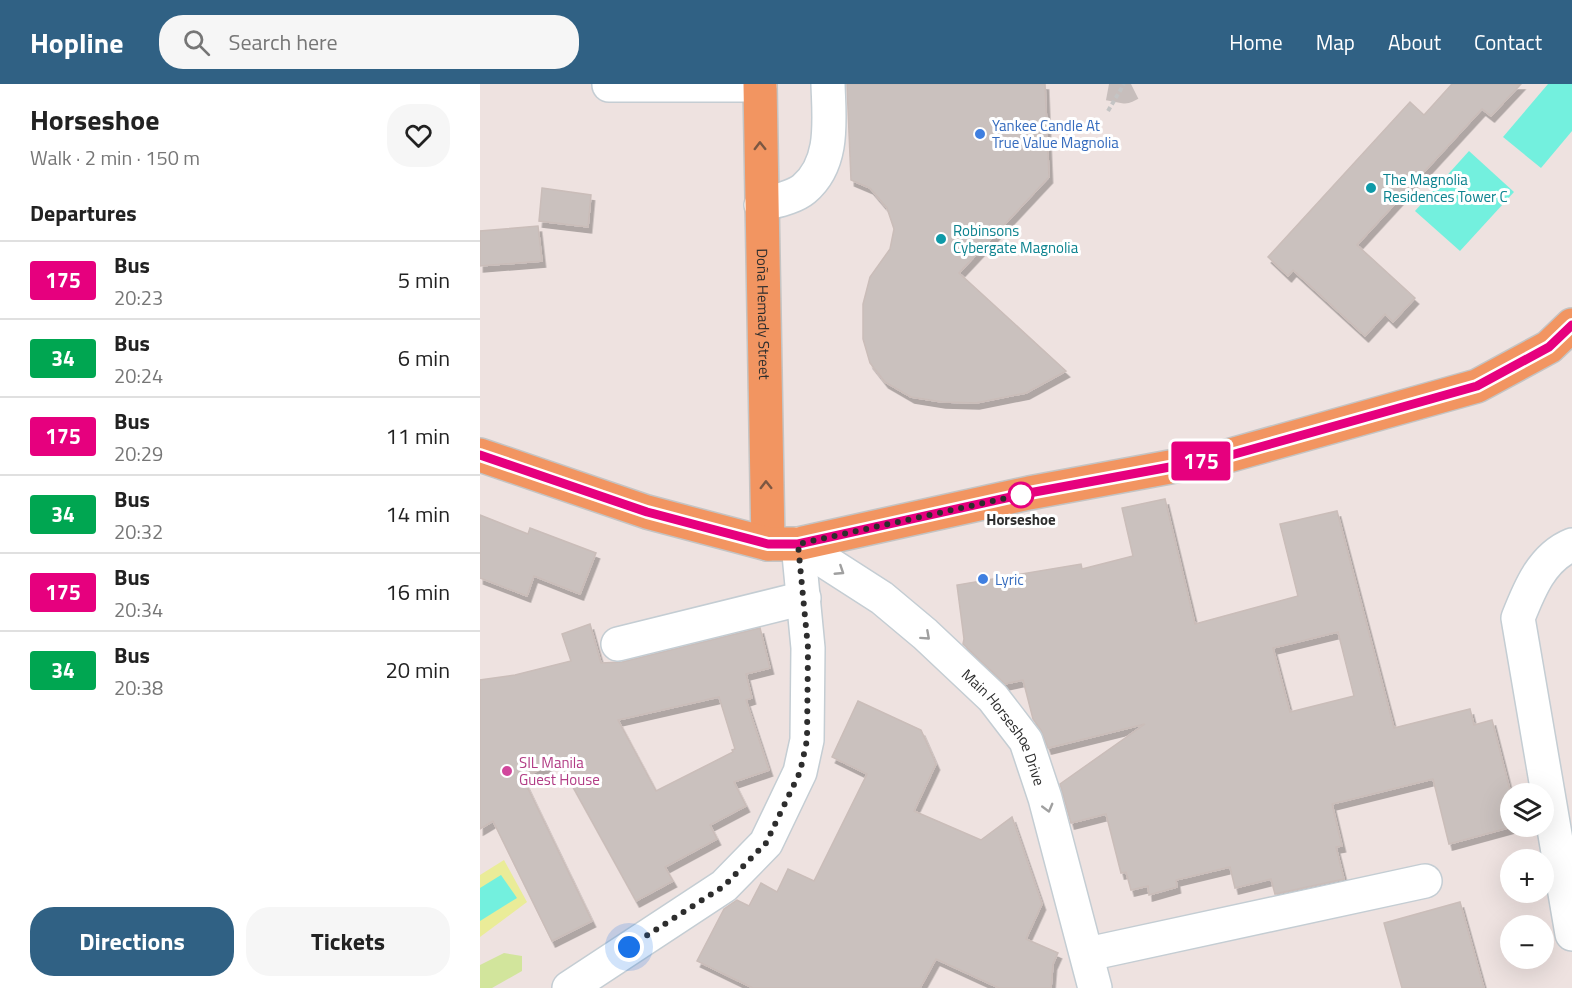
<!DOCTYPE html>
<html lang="en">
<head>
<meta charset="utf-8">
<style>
	body { margin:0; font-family:"Titillium Web",sans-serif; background:#f6f6f6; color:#222; height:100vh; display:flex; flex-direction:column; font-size:22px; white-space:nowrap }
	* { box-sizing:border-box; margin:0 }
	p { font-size:20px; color:#767676 }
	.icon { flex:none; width:33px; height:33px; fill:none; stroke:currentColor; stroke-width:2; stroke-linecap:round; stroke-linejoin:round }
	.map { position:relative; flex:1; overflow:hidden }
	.drawer { display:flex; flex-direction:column; background:#fff; width:480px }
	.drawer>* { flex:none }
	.badge { padding:0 12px; border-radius:4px; font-size:21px; line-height:39px }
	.buttons { position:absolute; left:1020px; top:699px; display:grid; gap:12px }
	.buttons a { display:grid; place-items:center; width:54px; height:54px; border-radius:50%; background:#fff; box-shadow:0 6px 24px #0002; font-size:30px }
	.you { position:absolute; width:30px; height:30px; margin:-15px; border:4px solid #fff; border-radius:50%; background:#1a73e8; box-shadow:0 0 0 9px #1a73e833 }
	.map>.badge { position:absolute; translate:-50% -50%; box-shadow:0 0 0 3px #fff }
	h2 { padding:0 30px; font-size:22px; line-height:54px }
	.round { display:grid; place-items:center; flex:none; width:63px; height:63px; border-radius:24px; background:#f6f6f6 }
	.headline { display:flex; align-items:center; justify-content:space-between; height:102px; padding:0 30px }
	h1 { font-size:28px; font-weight:700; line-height:45px }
	.primary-button { display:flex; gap:12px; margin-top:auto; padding:12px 30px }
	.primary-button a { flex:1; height:69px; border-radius:24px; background:#306184; color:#fff; font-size:24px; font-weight:700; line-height:69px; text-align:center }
	.primary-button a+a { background:#f6f6f6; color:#222 }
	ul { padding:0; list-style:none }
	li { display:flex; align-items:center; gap:18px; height:78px; padding:0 30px; border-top:2px solid #e0e0e0 }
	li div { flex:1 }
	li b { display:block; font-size:22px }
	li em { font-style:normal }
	li .badge { min-width:66px; font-weight:700; text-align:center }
	header { display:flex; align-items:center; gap:36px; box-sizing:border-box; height:84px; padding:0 30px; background:#306184; color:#fff }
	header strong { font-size:28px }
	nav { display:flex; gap:33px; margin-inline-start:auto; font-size:21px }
	.search { width:420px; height:54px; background:#f6f6f6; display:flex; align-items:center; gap:15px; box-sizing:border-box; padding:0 21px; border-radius:24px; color:#767676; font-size:22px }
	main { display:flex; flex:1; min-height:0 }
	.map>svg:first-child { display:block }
	.green { fill:#d2e59c }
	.pitch { fill:#eaec98 }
	.water { fill:#73f0de }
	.building { fill:#cac1be; stroke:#cabdb9; stroke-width:1.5; fill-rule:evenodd; filter:url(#shadow) }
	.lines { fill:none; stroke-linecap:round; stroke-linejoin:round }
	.minor-tunnel { stroke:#c7bebc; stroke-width:33; stroke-dasharray:33 16; stroke-linecap:butt }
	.minor-casing { stroke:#c4cdd3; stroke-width:36 }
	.major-casing { stroke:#c4c4c4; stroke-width:36 }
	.path { stroke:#c4c4c4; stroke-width:4; stroke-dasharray:4.5 3; stroke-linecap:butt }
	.minor { stroke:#fff; stroke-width:33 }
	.major { stroke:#f29561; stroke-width:33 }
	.oneway { stroke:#7c5742 }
	.oneway2 { stroke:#a0a0a0 }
	.line-casing { stroke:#fff; stroke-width:14 }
	.line { stroke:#e6007e; stroke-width:9 }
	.walk { stroke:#2d2d2d; stroke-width:6; stroke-dasharray:0 10.8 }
	.shop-dot { fill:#3f7fe0; stroke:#fff; stroke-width:2 }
	.culture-dot { fill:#0f9aa8; stroke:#fff; stroke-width:2 }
	.stop-dot { fill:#fff; stroke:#e6007e; stroke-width:3 }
	.hotel-dot { fill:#d1479c; stroke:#fff; stroke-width:2 }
	.labels { text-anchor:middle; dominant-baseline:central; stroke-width:6; stroke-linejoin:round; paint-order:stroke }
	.shop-label { font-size:15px; fill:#366cbe; stroke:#fff; text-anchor:start }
	.culture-label { font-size:15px; fill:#0d838f; stroke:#fff; text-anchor:start }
	.street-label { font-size:15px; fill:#2d2d2d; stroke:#fff }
	.stop-label { font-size:15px; font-weight:bold; fill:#2d2d2d; stroke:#fff }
	.hotel-label { font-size:15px; fill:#b23c85; stroke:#fff; text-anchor:start }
</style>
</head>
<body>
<header>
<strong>Hopline</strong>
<div class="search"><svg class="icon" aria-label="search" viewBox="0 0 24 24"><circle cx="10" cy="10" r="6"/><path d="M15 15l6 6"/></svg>Search here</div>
<nav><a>Home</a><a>Map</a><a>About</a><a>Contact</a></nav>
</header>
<main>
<section class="drawer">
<div class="headline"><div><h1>Horseshoe</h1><p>Walk · 2 min · 150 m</p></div><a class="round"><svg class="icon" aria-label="heart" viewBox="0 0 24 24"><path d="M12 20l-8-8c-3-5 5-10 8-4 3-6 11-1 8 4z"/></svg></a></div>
<h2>Departures</h2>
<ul>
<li><span class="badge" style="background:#e6007e;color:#fff">175</span><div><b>Bus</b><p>20:23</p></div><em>5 min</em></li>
<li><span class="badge" style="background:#00a651;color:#fff">34</span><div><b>Bus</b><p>20:24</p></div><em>6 min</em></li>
<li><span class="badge" style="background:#e6007e;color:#fff">175</span><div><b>Bus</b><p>20:29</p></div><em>11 min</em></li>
<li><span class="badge" style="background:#00a651;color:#fff">34</span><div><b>Bus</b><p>20:32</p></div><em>14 min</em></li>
<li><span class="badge" style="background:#e6007e;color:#fff">175</span><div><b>Bus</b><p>20:34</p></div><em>16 min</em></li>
<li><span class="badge" style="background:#00a651;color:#fff">34</span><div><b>Bus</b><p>20:38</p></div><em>20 min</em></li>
</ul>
<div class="primary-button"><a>Directions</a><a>Tickets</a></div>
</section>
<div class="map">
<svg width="1092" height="904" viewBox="0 0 1092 904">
	<defs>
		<filter id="shadow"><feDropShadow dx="3.5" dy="6" stdDeviation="0" flood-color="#0004"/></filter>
	</defs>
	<rect width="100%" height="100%" fill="#eee2e0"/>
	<path class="green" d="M24 869 42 872V887L12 904H0V881Z"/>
	<path class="pitch" d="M24 776 47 818 0 853V791Z"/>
	<g class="water">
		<path d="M1068 0H1092V47L1061 84 1023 53Z"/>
		<path d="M989 67 1034 108 980 167 935 127Z"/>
		<path d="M21 791 37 814 0 837V804Z"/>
	</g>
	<g class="building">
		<path d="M367 0H565L569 93 479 189 586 287 546 309 496 319 462 318 431 313 405 298 390 279 383 255V220L390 193 410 165 414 145 407 124 390 104 371 96Z"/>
		<path d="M972 0H1041L1011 32 1002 25 877 161 935 214 913 238 905 230 885 252 813 186 808 192 788 173 930 18 944 31Z"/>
		<path d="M62 104 111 111 108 143 59 137Z"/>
		<path d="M58 142 62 177 0 182V147Z"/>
		<path d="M685 415 715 540 818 512 800 440 857 427 914 644 990 625 994 641 1012 636 1031 710 1030 742H1035L969 760 953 695 852 720 862 762 856 763 864 795 795 810 791 795 755 804 750 783 696 796 697 803 669 811 668 802 651 806 646 788 641 789 626 730 591 739 580 700 665 640 568 664 561 646 553 635 543 596 525 600 483 560 484 555 477 501 601 480 602 485 653 472 642 424ZM858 548 874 612 810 628 793 564Z"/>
		<path d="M0 431 48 450 50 444 116 469 100 510 54 492 47 512 0 494Z"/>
		<path d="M110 540 121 579 142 578 280 544 290 584 266 590 272 614 266 616 289 686 254 698 266 722 230 741 237 755 185 783 193 797 156 817 78 676 43 694 112 837 72 857 13 737 0 745V596L35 591 91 577 82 550ZM239 613 255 665 252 666 253 668 176 707 138 636Z"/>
		<path d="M378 617 441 646 456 680 434 727 501 756 532 733 562 820 546 855 578 869 573 880 571 904H519L456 875 440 904H273L217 877 244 825 257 816 269 822 281 799 297 808 308 785 334 797 387 690 352 673Z"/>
		<path d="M980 818 1004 904H922L904 839Z"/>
	</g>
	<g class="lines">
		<path class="minor-tunnel" d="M629 0 645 3 651 0"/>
		<g class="minor-casing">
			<g id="minor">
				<path d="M129 1H280"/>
				<path d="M281 121C295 117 313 114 324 105 355 79 349 35 348 0"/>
				<path id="s1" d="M318 460 402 514 445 550 513 614 546 657 565 714 615 904"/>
				<path d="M1092 461C1062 473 1049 506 1038 534L1092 850"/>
				<path d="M138 560 324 514"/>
				<path d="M608 870 945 797"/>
				<path d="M89 904 244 802 286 759 320 688 327 656 328 564 318 460"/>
			</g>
		</g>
		<g class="major-casing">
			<g id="major">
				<path id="s2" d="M280 0 288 460"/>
				<path d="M0 371 167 428 288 460H318L549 409 744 373 997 302 1069 263 1092 241"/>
			</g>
		</g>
		<path class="path" d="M628 27 644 0"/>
		<use href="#minor" class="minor"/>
		<use href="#major" class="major"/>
	</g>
	<defs><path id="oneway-chevron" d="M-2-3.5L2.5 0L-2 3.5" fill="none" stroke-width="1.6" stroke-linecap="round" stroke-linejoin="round" transform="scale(1.5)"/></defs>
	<g class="oneway">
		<use href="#oneway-chevron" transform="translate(280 62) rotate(-91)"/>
		<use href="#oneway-chevron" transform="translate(286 401) rotate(-91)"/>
	</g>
	<g class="oneway2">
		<use href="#oneway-chevron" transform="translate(360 487) rotate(33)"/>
		<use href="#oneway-chevron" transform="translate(446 552) rotate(42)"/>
		<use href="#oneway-chevron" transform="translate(568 724) rotate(75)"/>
	</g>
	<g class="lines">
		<g class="line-casing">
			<path id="line" d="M0 371 167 428 288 460H318L549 409 744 373 951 315 997 302 1069 263 1092 241"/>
		</g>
		<use href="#line" class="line"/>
		<path class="walk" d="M149 863 244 802 286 759 320 688 327 656 328 564 318 460 549 409 541 411"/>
	</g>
	<g class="shop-dot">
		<circle cx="500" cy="50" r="6"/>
		<circle cx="503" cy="495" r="6"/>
	</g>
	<g class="culture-dot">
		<circle cx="891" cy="104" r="6"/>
		<circle cx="461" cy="155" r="6"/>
	</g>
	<circle class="stop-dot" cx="541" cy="411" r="12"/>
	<circle class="hotel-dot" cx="27" cy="687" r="6"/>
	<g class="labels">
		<g class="shop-label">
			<text x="512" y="41">Yankee Candle At<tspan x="512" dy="17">True Value Magnolia</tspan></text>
			<text x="515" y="495">Lyric</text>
		</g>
		<g class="culture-label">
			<text x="903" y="95">The Magnolia<tspan x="903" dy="17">Residences Tower C</tspan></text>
			<text x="473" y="146">Robinsons<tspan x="473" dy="17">Cybergate Magnolia</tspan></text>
		</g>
		<g class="street-label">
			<text stroke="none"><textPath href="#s2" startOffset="230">Doña Hemady Street</textPath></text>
			<text stroke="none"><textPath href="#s1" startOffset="280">Main Horseshoe Drive</textPath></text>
		</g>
		<g class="stop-label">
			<text x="541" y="435">Horseshoe</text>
		</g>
		<g class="hotel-label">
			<text x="39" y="678">SIL Manila<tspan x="39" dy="17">Guest House</tspan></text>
		</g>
	</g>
</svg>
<div class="buttons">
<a><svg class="icon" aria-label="layers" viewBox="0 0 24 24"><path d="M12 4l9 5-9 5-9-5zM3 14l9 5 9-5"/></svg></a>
<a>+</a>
<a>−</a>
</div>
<div class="you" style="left:149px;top:863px"></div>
<b class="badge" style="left:721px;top:377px;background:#e6007e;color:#fff">175</b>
</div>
</main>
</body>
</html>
